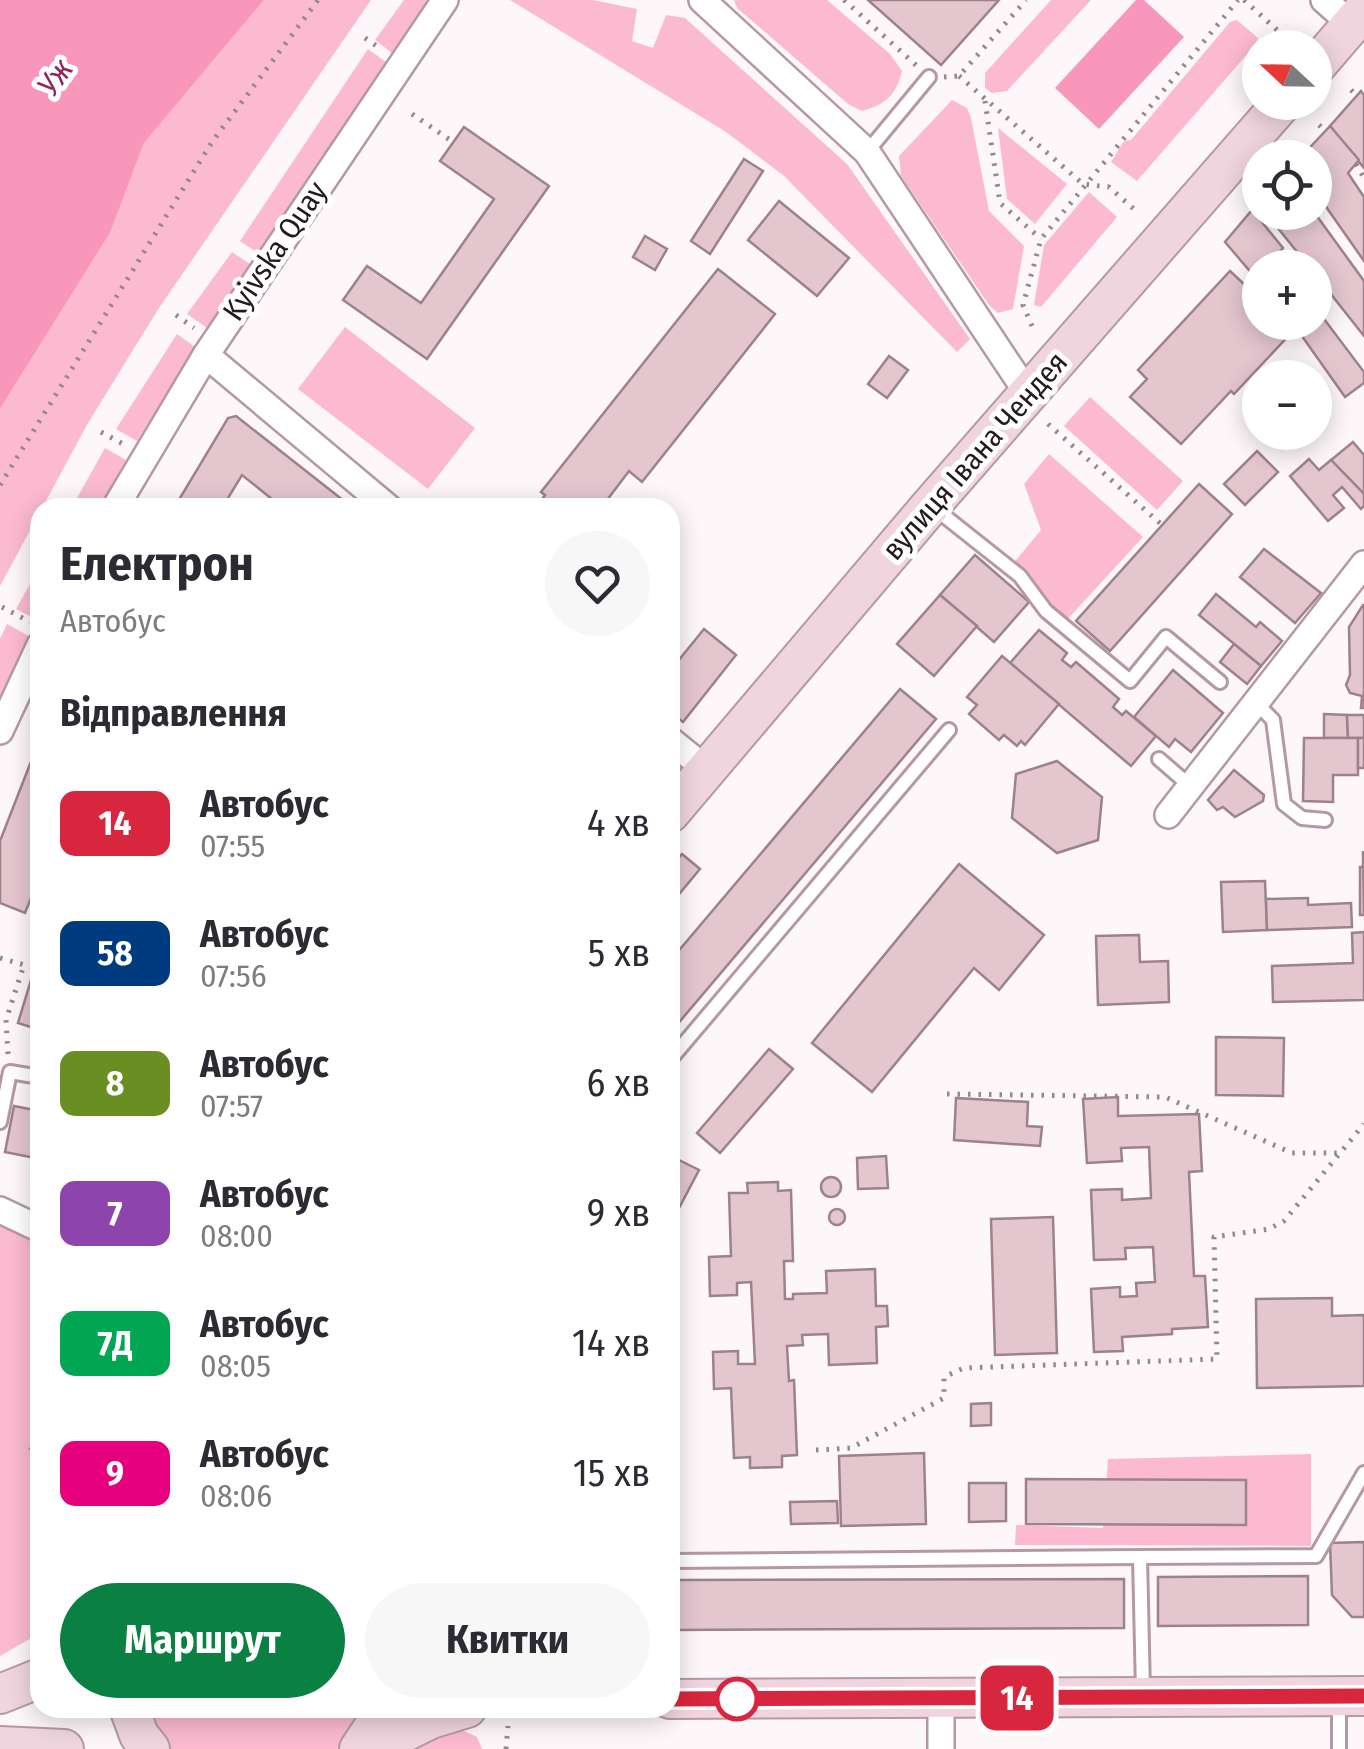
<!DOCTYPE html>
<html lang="uk">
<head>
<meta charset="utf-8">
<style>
	body { margin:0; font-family:"Fira Sans Condensed",sans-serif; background:#f7f7f7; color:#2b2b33; height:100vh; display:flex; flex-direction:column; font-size:38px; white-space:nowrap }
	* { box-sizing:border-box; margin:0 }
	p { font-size:32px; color:#7c7c81 }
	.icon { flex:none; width:55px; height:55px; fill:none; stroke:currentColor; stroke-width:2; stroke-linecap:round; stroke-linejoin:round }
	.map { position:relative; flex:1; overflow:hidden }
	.panel { position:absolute; left:30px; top:498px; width:650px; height:1220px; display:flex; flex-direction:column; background:#fff; border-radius:30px; box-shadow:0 5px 25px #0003 }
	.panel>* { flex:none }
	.badge { padding:0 20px; border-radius:15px; font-size:35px; line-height:65px }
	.needle { width:65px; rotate:292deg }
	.tools { position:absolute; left:1242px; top:30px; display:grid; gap:20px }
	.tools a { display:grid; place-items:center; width:90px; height:90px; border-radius:50%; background:#fff; box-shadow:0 5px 25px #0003; font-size:50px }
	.map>.badge { position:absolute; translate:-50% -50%; box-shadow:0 0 0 5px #fff }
	h2 { padding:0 30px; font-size:38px; line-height:90px }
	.round { display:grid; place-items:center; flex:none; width:105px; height:105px; border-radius:52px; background:#f7f7f7 }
	.headline { display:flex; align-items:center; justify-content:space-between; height:170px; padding:0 30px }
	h1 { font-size:48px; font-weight:700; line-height:75px }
	.button { display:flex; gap:20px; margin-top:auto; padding:20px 30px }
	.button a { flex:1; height:115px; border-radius:60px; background:#0b8043; color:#fff; font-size:40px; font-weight:700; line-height:115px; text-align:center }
	.button a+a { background:#f7f7f7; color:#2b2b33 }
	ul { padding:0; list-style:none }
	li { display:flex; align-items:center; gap:30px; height:130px; padding:0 30px }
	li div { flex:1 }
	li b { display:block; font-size:38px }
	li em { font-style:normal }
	li .badge { min-width:110px; font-weight:700; text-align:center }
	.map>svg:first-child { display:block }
	.green { fill:#fbbad0 }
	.water { fill:#f997bb }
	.building { fill:#e4c6cf; stroke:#9d828b; stroke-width:2.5 }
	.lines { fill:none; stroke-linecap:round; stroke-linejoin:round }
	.service-casing { stroke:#b599a2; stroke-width:18 }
	.minor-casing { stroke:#b599a2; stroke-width:30 }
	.secondary-casing { stroke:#b599a2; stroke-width:42 }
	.path { stroke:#91898b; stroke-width:5; stroke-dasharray:2.5 8; stroke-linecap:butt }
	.service { stroke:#fff; stroke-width:12 }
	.minor { stroke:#fff; stroke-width:25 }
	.secondary { stroke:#f0d5df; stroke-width:38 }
	.line-casing { stroke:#fff; stroke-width:22 }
	.line { stroke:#d7263d; stroke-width:15 }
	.stop-dot { fill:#fff; stroke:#d7263d; stroke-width:5 }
	.labels { text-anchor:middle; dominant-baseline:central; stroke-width:10; stroke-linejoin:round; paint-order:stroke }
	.street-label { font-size:30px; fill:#241a1d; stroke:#fff }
	.water-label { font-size:32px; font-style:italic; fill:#942359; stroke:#fff }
</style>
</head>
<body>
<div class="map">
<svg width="1364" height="1749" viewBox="0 0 1364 1749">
	<rect width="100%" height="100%" fill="#fdf7f9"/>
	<g class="green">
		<path d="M264 0H371L159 308 88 423 0 586V409L110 233 144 143Z"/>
		<path d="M404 0H429L392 53 375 40Z"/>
		<path d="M510 0H593L637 9 632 41 653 48 666 15 685 18 847 164 970 339 957 352 784 176 726 132Z"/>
		<path d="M734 0H827L890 54 902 71C897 95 884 105 862 111L848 104 737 8Z"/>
		<path d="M1051 0H1091L1007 91 992 93 985 88V73Z"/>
		<path d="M1237 20 1258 38 1255 45 1137 181 1111 162 1124 141 1131 140 1230 22Z"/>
		<path d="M368 49 386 62 258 253 240 241Z"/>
		<path d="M952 100 967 108 971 118 989 211 1024 246 1013 309 998 313 989 305 901 176 899 156Z"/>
		<path d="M998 128 1067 184 1035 224 1007 199Z"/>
		<path d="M1089 192 1117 217 1041 307 1034 305 1044 245Z"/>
		<path d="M232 252 250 264 207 328 187 314Z"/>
		<path d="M345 327 475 428 428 489 298 389Z"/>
		<path d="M177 334 195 347 137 441 116 429Z"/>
		<path d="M1090 397 1183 481 1157 510 1064 426Z"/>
		<path d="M105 448 126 460 100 507H72Z"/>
		<path d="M1049 454 1143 537 1065 622 1007 571 1041 530 1024 484Z"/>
		<path d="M40 566V616L37 620 16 609Z"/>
		<path d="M7 624 29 636 0 696V639Z"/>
		<path d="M0 1222 40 1240V1633L0 1656Z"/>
		<path d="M1311 1454V1546L1015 1545 1016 1525 1103 1528 1108 1459Z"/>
		<path d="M144 1708H365L342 1749H168Z"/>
		<path d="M460 1729 477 1737 482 1749H411L421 1742Z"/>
	</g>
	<g class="water">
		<path d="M0 0H264L144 143 110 233 0 409Z"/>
		<path d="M1136 0H1144L1184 37 1099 129 1055 88Z"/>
	</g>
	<g class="building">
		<path d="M868 0H999L941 65Z"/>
		<path d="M1361 91 1364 95V168L1330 126Z"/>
		<path d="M1330 126 1359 160 1348 173 1364 197V261L1315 191V158H1300Z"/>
		<path d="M464 127 549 186 427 359 343 300 367 266 421 303 494 199 440 161Z"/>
		<path d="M744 159 763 171 710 254 691 241Z"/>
		<path d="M779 201 849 258 817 296 748 240Z"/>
		<path d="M1252 210 1283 248 1276 256 1285 268H1260V283L1225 242Z"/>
		<path d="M1265 212H1314L1364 281V336L1315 274V268H1310Z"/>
		<path d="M645 236 667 249 655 270 633 257Z"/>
		<path d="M718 269 775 314 642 482 629 471 601 508H536L545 495 541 492Z"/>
		<path d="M1230 271 1260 299V322H1286L1294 330 1234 394 1231 391 1181 444 1130 397 1147 379 1138 370Z"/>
		<path d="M1315 307 1364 372V383L1345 397 1292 322H1315Z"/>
		<path d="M889 356 908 370 887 398 868 384Z"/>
		<path d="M236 416 353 508H283L242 475 222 508H174L228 418Z"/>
		<path d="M1353 442 1364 455V494L1331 460Z"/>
		<path d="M1257 451 1278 472 1245 505 1224 484Z"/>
		<path d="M1309 459 1319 470 1331 460 1364 494V506L1361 509 1342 487 1333 495 1344 508 1328 521 1290 476Z"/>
		<path d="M1199 484 1232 514 1110 651 1076 621Z"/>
		<path d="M1264 549 1321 593 1295 623 1240 577Z"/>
		<path d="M975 555 1029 602 994 642 940 595Z"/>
		<path d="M1216 594 1256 627 1260 622 1282 641 1261 666 1199 615Z"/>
		<path d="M940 595 977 626 934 676 897 644Z"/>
		<path d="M1363 605H1364V708H1361L1362 696 1350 693 1346 685 1350 675 1349 627Z"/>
		<path d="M704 629 736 655 683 722 670 712V662L674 666Z"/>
		<path d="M1039 630 1067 653 1062 660 1071 667 1076 662 1119 699 1113 707 1122 715 1126 711 1156 736 1131 766 1010 663Z"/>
		<path d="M1234 644 1261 666 1247 684 1220 662Z"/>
		<path d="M1002 656 1059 704 1025 745 1021 741 1017 746 1004 735 999 740 969 714 977 705 967 697Z"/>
		<path d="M1173 670 1223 713 1191 752 1175 739 1169 747 1134 717Z"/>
		<path d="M900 689 936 719 670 1033V961Z"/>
		<path d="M1324 714 1347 715 1348 738H1324Z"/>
		<path d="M1347 715H1364V738H1348Z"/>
		<path d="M1304 738H1358V775H1333V802L1303 801Z"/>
		<rect x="1358" y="738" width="6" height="30"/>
		<path d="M32 759 40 762V876L25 913 0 903V841Z"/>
		<path d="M1057 761 1102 797 1098 840 1057 853 1012 818 1016 774Z"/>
		<path d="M1234 770 1264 795 1263 801 1235 817 1223 807 1217 810 1208 800Z"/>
		<path d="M1363 851 1364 915H1360V867H1363Z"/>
		<path d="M682 854 700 869 670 905V868Z"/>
		<path d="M959 864 1044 935 999 990 974 968 872 1092 812 1043Z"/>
		<path d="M1265 881 1267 930 1223 932 1221 882Z"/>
		<path d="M1308 898V905L1351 903 1352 927 1267 930 1266 899Z"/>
		<path d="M1364 932V1000L1273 1002 1272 966 1353 963 1352 933Z"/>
		<path d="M1139 935 1140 962 1168 961 1169 1002 1098 1005 1096 936Z"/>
		<path d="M40 950V1030L18 1023Z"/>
		<path d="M1216 1037 1284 1038 1283 1096 1216 1095Z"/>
		<path d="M769 1049 793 1069 720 1153 697 1133Z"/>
		<path d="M1118 1097V1116L1199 1114 1202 1171 1189 1172 1194 1276H1205L1208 1327 1172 1329V1334L1122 1337 1123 1351 1094 1352 1091 1289 1120 1287V1297L1137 1296 1136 1283 1155 1282 1153 1247 1125 1248 1126 1259 1094 1260 1091 1190 1122 1189V1200L1151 1198 1149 1147 1121 1148 1122 1161 1087 1163 1083 1099Z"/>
		<path d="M956 1098 1028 1102 1027 1126 1042 1127 1040 1146 954 1140Z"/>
		<path d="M14 1106 40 1111V1159L5 1152Z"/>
		<path d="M886 1156 888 1188 858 1189 857 1158Z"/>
		<path d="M679 1160 699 1170 678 1210 670 1205V1178Z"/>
		<circle cx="831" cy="1187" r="10"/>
		<path d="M778 1182V1191L791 1190 793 1261H784L785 1299H793V1294L827 1293 826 1271 875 1269 876 1306H887L888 1326 876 1327 877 1363 829 1365 828 1334 802 1335 803 1345 787 1346 789 1381 794 1380 797 1455 782 1456V1467L750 1468V1457L734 1458 731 1388 714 1389 713 1352 738 1351V1364H755L751 1282 737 1283V1295L710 1296 709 1257 731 1256 729 1193H748L747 1183Z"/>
		<circle cx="837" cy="1217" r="8"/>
		<path d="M1053 1217 1057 1353 995 1355 991 1219Z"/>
		<path d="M1332 1298V1316L1364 1315V1386L1257 1388 1256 1299Z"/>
		<path d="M991 1403V1425L971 1426V1404Z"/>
		<path d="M924 1453 926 1524 841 1526 839 1456Z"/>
		<path d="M1026 1479 1246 1480V1525L1026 1524Z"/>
		<path d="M969 1483H1006V1521L969 1522Z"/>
		<path d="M837 1501 838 1523 791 1524 790 1502Z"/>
		<path d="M1364 1542V1617H1352L1332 1595 1330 1543Z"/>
		<path d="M1308 1576V1625L1158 1626V1577Z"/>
		<path d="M1124 1579V1628L675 1630V1580Z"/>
	</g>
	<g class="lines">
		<g class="service-casing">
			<g id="service">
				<path d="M867 152 929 77"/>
				<path d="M933 507 1020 576 1046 611 1130 681 1166 637 1220 682"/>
				<path d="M1257 704 1273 720 1284 804 1302 818 1325 820"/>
				<path d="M1159 759 1190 786"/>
				<path d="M670 1060 949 730"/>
				<path d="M0 1122 10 1072 40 1077"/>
				<path d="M670 1561 1140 1557"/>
				<path d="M1143 1692 1140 1557 1316 1556 1364 1473"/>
				<path d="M1339 1702V1749"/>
			</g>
		</g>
		<g class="minor-casing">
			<g id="minor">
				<path d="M702 0 867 152 1028 394"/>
				<path d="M1324 0 1351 24"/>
				<path d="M206 355 389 508"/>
				<path d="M115 508 206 355 445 0"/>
				<path d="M0 731 40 645"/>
				<path d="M670 740 707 770"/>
				<path d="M1168 815 1364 564"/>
				<path d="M0 1210 40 1229"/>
				<path d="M941 1698V1749"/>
			</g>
		</g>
		<g class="secondary-casing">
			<g id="secondary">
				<path d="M1315 67 1364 10"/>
				<path d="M670 813 931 505 1283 102"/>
				<path d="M0 1694 40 1678"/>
				<path d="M670 1699 1364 1696"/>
				<path d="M129 1708 139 1735 150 1749"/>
				<path d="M0 1746 64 1749"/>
				<path d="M359 1749 373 1728 380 1708"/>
				<path d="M370 1749 431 1719 467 1708"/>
			</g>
		</g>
		<g class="path">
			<path d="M844 0 917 66"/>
			<path d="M1244 0 1287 39"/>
			<path d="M365 38 381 49"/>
			<path d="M959 76 1083 184 1109 187 1135 210"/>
			<path d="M944 77 959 76 1026 0"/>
			<path d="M1351 90 1357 96"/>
			<path d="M985 101 1000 203 1041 239"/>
			<path d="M412 114 453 142"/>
			<path d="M1319 125 1325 131"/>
			<path d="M1356 164 1364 178"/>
			<path d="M176 315 194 328"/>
			<path d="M1032 326 1023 305 1041 239 1238 0"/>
			<path d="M1048 424 1162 525"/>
			<path d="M101 432 125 445"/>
			<path d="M0 485 212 142 318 0"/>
			<path d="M2 607 30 622"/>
			<path d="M0 958 35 968"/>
			<path d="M8 1054 6 1020 24 965"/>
			<path d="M947 1094 1165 1097 1292 1153H1343"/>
			<path d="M30 1447 40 1456"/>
			<path d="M816 1450 851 1448 944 1398V1377L964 1368 1217 1359 1214 1237 1269 1229 1284 1221 1364 1124"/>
			<path d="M506 1749 508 1726"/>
		</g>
		<use href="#service" class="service"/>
		<use href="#minor" class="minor"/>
		<use href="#secondary" class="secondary"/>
	</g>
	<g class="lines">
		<g class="line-casing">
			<path id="line" d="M670 1699 1364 1696"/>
		</g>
		<use href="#line" class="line"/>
	</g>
	<circle class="stop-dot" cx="737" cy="1699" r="20"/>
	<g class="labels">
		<g class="street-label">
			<text transform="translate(275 251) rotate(-56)">Kyivska Quay</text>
			<text transform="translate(975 456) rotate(-49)">вулиця Івана Чендея</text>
		</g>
		<g class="water-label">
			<text transform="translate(55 77) rotate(-55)">Уж</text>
		</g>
	</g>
</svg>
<div class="tools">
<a><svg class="needle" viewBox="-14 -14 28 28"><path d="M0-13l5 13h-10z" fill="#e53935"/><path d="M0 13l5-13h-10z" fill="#7c7c81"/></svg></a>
<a><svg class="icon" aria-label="locate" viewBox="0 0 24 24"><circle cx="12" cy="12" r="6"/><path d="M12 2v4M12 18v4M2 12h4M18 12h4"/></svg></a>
<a>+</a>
<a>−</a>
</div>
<b class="badge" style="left:1017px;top:1698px;background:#d7263d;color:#fff">14</b>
<section class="panel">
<div class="headline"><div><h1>Електрон</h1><p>Автобус</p></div><a class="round"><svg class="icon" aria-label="heart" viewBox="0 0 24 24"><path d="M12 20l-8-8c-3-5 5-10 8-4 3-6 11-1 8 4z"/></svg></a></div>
<h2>Відправлення</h2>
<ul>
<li><span class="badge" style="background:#d7263d;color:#fff">14</span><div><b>Автобус</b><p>07:55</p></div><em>4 хв</em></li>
<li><span class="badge" style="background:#003b80;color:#fff">58</span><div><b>Автобус</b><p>07:56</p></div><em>5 хв</em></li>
<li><span class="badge" style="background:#6b8e23;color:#fff">8</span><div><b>Автобус</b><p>07:57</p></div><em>6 хв</em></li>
<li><span class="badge" style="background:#8e44ad;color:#fff">7</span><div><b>Автобус</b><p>08:00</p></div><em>9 хв</em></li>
<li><span class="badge" style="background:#00a651;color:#fff">7Д</span><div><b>Автобус</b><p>08:05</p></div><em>14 хв</em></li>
<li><span class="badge" style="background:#e6007e;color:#fff">9</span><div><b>Автобус</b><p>08:06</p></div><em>15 хв</em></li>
</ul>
<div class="button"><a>Маршрут</a><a>Квитки</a></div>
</section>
</div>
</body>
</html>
